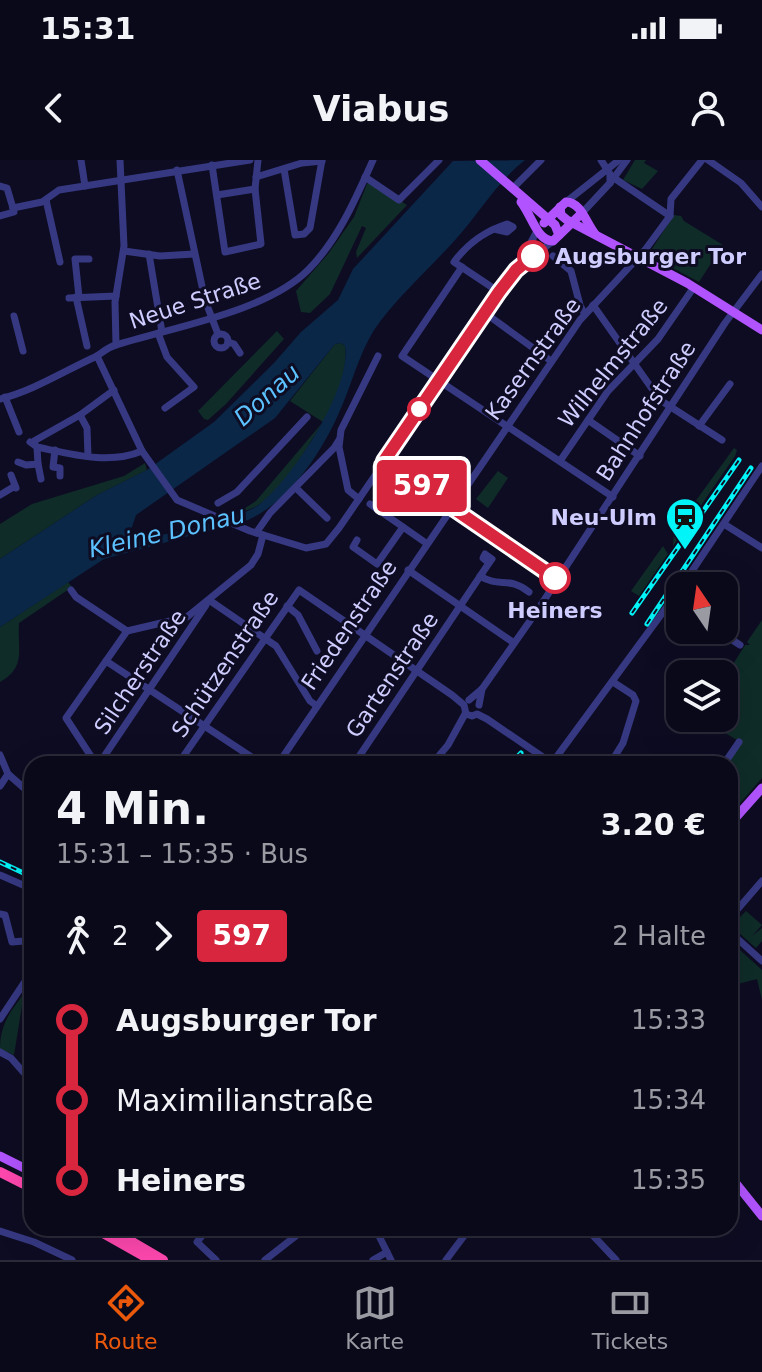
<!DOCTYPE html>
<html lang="de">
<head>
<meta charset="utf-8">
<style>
	body { margin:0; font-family:"DejaVu Sans",sans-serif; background:#181727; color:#f1f3f6; height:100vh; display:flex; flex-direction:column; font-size:30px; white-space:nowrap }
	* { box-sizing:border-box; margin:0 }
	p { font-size:26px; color:#999aa2 }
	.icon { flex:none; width:44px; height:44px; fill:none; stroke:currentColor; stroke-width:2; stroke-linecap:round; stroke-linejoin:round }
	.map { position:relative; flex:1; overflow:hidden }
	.sheet { position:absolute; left:24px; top:596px; width:714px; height:480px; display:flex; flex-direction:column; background:#0a091a; border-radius:24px; box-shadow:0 8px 32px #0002,0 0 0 2px #2a2a39 }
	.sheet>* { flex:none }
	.badge { padding:0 16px; border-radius:6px; font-size:28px; line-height:52px }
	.needle { width:52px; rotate:347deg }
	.controls { position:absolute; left:666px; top:412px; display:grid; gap:16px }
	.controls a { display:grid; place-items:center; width:72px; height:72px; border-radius:16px; background:#0a091a; box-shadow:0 8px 32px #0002,0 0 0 2px #2a2a39; font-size:40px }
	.map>.badge { position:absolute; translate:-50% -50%; box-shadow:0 0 0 4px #fff }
	.legs { display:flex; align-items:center; gap:12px; height:88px; padding:0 32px; font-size:26px }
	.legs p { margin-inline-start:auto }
	.overview { display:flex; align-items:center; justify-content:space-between; height:136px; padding:0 32px }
	h1 { font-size:44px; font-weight:700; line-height:60px }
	ul { padding:0 32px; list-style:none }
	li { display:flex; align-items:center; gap:28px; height:80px; font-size:30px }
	li i { display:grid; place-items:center; width:12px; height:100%; margin:0 10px; background:currentColor }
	li i::after { content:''; width:20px; height:20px; margin:-10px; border:6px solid; border-radius:50%; background:#0a091a }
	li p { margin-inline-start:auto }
	li:first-child i { background:linear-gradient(#0000 50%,currentColor 0) }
	li:last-child i { background:linear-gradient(currentColor 50%,#0000 0) }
	.status { display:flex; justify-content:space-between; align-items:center; height:56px; padding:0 40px; background:#0a091a; direction:ltr }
	.status svg { height:22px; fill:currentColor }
	header { display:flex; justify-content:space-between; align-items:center; height:104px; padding:0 32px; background:#0a091a; font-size:36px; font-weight:700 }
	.tab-bar { display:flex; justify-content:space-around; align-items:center; height:112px; border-top:2px solid #2a2a39; background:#0a091a; font-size:22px; color:#999aa2 }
	.tab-bar a { display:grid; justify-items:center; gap:4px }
	.tab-bar .selected { color:#ea580c }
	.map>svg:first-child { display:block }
	.green { fill:#0f2c28 }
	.water { fill:#0a2748; fill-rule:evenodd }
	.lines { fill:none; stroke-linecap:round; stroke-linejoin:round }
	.minor { stroke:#363982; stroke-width:7 }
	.major { stroke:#b154ff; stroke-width:9 }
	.highway { stroke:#ff48af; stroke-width:10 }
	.rail-casing { stroke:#00f4f8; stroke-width:5 }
	.rail { stroke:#0e0c22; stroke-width:2; stroke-dasharray:6; stroke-linecap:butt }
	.line-1-casing { stroke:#fff; stroke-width:18 }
	.line-1 { stroke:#d7263d; stroke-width:12 }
	.stop-1-dot { fill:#fff; stroke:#d7263d; stroke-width:4 }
	.labels { text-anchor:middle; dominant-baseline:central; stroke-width:6; stroke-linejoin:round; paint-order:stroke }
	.stop-label { font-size:22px; font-weight:bold; fill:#cfcdff; stroke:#0e0c22; text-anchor:start }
	.street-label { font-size:22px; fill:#cfcdff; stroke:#0e0c22 }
	.poi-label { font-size:22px; font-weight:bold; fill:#cfcdff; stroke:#0e0c22; text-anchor:end }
	.water-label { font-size:24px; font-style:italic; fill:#5bc1ff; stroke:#0e0c22 }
</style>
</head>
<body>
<div class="status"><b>15:31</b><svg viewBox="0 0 49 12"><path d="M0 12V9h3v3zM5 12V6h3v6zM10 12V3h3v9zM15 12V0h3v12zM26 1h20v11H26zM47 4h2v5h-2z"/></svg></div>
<header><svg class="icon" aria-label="back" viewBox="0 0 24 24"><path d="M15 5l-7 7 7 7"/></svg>Viabus<svg class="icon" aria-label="person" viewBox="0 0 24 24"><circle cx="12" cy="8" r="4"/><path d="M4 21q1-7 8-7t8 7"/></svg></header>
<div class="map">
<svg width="762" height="1100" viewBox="0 0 762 1100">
	<rect width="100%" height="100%" fill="#0e0c22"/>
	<g class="green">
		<path d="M635 0H646L644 3 658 11 642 29 623 20Z"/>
		<path d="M371 22 407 45 357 98 356 92 366 68 362 66 330 134 310 153 301 152 296 131 328 94 354 57 367 24Z"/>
		<path d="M674 55 681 56 684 61 723 85 699 122 648 95Z"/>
		<path d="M277 171 284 179 226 244 208 260 204 259 198 251Z"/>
		<path d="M341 183 345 186C348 211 336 240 323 262L290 241 335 184Z"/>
		<path d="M322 263C306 290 286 325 260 344 253 349 243 351 236 354L256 341Z"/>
		<path d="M734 288 737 290 735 296 673 386 674 371Z"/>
		<path d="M145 303 147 310 97 335 0 399V364L32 344 124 316Z"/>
		<path d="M498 311 508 318 488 348 476 339Z"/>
		<path d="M663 386 668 394 639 436 631 431Z"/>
		<path d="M68 422 72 427 19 463C17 489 27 507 0 522V467Z"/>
		<path d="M762 460V618L730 655V604H725L740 582 701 558H724V514H712L716 508 727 514 745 485H750L747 482Z"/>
		<path d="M746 751 762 765 752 776 762 768V781L756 788 731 766Z"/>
		<path d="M730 781 762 810V840L757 819 730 826Z"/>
		<path d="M32 823V849L22 846 14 895 0 889C0 859 15 847 32 823Z"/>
	</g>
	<path class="water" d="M525 0C497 22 480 52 456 79 431 107 395 139 374 170 358 196 351 227 338 255 320 295 288 342 248 360L104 399 0 467V399L97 335 147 310 214 262 274 203 301 172 338 140 353 109 453 1ZM341 183 345 186C352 228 293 318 260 344 240 359 173 374 148 377 142 377 136 375 130 373L136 355 275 258 335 184Z"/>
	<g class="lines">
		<g class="minor">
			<path d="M81 0 85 26"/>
			<path d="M601 0 610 14V23"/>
			<path d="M708 0 741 23 762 47"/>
			<path d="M212 5 225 92 261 84 255 29 258 0"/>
			<path d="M284 9 295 75 304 74 310 68 322 0"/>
			<path d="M177 10 205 140 218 174"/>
			<path d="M256 17 302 3 322 1"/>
			<path d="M365 17 399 40 439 0"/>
			<path d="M614 18 670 56"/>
			<path d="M0 26 7 28 13 48"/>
			<path d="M512 29 541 0"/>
			<path d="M217 35 255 29"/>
			<path d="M46 40 60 102"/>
			<path d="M566 42 619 0"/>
			<path d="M13 48 42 42 59 30 250 0"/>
			<path d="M582 53 610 23 627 0"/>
			<path d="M0 56 14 52 13 48"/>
			<path d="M494 69 507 72 513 67 507 64C485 71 468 83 454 102L499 132"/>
			<path d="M124 91 160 96 194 94"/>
			<path d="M149 94 162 172"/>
			<path d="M553 96 571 111 580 145 584 153"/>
			<path d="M462 107 402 196 613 337"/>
			<path d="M518 108 553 81"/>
			<path d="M76 137 87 186"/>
			<path d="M79 137 75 99H89"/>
			<path d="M69 138 116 136"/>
			<path d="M593 145 660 240 722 280"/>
			<path d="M485 153 551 201"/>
			<path d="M14 156 23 191"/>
			<path d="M158 173 167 197 194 227 165 248"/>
			<circle cx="221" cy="181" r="7"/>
			<path d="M228 182 234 184 240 193"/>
			<path d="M116 185 115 142 124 86 120 0"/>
			<path d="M97 196 142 291 177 340 250 371 306 388 326 384 339 368 516 110 537 71"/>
			<path d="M5 237 19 272"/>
			<path d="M0 239C33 231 64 211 95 197 102 193 108 187 116 185 173 167 266 152 308 110 338 80 356 38 373 0"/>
			<path d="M80 255 87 268 88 296"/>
			<path d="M588 260 640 296"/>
			<path d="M699 266 730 224"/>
			<path d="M30 282 37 287C71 294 109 305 142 291"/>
			<path d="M35 285 34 281 80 255 114 230"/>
			<path d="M55 290 53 307 60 308V316"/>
			<path d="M384 301 558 420"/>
			<path d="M560 301 608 231 658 179 694 127"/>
			<path d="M18 302 26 305 38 304 37 287"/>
			<path d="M38 304 41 319"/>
			<path d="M11 315 16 328"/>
			<path d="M296 328 327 358"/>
			<path d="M0 335 15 326"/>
			<path d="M359 339 348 330 339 287 341 270 378 196"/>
			<path d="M218 343 237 332 307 257"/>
			<path d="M370 344 426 383"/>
			<path d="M724 364 762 388"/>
			<path d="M256 373 270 353 334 288 339 280"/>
			<path d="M357 380 353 387 377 404 403 367"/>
			<path d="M485 394 492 399 489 403 483 398Z"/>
			<path d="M408 410 514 483"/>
			<path d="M480 416C499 428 509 416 529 432"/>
			<path d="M682 426 762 306"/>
			<path d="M71 430 76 437 127 471"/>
			<path d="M209 440 276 486 310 541 317 546"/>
			<path d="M287 446 298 455 317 491"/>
			<path d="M717 470 740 485"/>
			<path d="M106 501 262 604"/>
			<path d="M469 540 482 529 539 448 725 163 762 114"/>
			<path d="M479 545 482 529"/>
			<path d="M0 595 8 614 32 635"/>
			<path d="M552 603 680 429"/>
			<path d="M96 604 66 558 127 471 187 457 251 405 258 394 263 375"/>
			<path d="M99 604 206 445"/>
			<path d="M178 604 299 430 452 535 464 545 466 554 472 556 477 554 487 559 553 604"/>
			<path d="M278 604 580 160 645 90 670 56 671 39 702 0"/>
			<path d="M354 604 489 403"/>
			<path d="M432 604 448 585 465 554"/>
			<path d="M610 604 623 583 636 541 633 535 613 522"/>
			<path d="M724 604 739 582"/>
			<path d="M0 626 8 614"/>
			<path d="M0 715 32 729"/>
			<path d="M0 754 5 755 12 782 24 781 28 775 31 729"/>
			<path d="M730 758 762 721"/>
			<path d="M730 772 762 801"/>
			<path d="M0 859 32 811"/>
			<path d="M0 892 11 898 32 922"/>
			<path d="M208 1068 197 1082 216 1100"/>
			<path d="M375 1068 391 1100"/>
			<path d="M586 1068 616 1100"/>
			<path d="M0 1071 34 1082 72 1100"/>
			<path d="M265 1100 306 1068"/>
			<path d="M373 1100 387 1092"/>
			<path d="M446 1100 470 1068"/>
		</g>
		<g class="major">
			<path d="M480 0 555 65 559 75"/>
			<path d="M521 42C532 56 537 81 553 81L582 53"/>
			<path d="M560 47 561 55 567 60 687 123 762 170"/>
			<path d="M544 63 566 42C581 42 586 63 595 74"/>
			<path d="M730 664 762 628"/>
			<path d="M0 996 32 1012"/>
			<path d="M730 1016 762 1056"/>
		</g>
		<g class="highway">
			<path d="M0 1012 32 1028"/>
			<path d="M94 1068 151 1100"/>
			<path d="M117 1073 163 1100"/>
		</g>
		<g class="rail-casing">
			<g id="rail">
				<path d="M632 453 739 300"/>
				<path d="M647 464 751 308"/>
				<path d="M510 604 521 593"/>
				<path d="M0 702 32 717"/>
			</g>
		</g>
		<use href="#rail" class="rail"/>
	</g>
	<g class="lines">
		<g class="line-1-casing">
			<path id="line-1" d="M533 96 516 110 499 132 384 301 555 418"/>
		</g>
		<use href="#line-1" class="line-1"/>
	</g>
	<defs>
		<g id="station-pin" transform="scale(2)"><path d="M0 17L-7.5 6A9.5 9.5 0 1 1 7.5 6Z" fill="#00f4f8" stroke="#0e0c22"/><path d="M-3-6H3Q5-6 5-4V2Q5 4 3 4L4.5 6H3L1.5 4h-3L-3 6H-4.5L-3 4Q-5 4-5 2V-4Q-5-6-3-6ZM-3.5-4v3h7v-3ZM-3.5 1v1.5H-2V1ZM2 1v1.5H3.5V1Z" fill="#111"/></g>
	</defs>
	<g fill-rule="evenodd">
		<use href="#station-pin" x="685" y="357"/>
	</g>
	<g class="stop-1-dot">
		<circle cx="533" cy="96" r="14"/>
		<circle cx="419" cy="249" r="10"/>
		<circle cx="555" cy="418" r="14"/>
	</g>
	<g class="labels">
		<g class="stop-label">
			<text x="555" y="96">Augsburger Tor</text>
			<text x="555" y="450" text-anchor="middle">Heiners</text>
		</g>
		<g class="street-label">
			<text transform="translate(195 141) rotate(-18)">Neue Straße</text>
			<text transform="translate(533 199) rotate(-54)">Kasernstraße</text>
			<text transform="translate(613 203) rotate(-51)">Wilhelmstraße</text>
			<text transform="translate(646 251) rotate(-57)">Bahnhofstraße</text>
			<text transform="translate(349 465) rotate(-56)">Friedenstraße</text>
			<text transform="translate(225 504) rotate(-56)">Schützenstraße</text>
			<text transform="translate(140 512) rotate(-56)">Silcherstraße</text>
			<text transform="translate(392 515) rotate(-56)">Gartenstraße</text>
		</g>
		<g class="poi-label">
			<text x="657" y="357">Neu-Ulm</text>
		</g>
		<g class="water-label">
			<text transform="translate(267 235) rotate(-42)">Donau</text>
			<text transform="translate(167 372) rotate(-13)">Kleine Donau</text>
		</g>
	</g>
</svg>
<div class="controls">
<a><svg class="needle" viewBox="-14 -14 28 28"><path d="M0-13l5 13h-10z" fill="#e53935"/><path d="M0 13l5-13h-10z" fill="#999aa2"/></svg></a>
<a><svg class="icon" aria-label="layers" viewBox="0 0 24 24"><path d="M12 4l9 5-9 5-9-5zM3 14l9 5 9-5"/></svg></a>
</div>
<b class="badge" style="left:422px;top:326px;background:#d7263d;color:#fff">597</b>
<section class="sheet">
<div class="overview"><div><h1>4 Min.</h1><p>15:31 – 15:35 · Bus</p></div><b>3.20 €</b></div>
<div class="legs"><svg class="icon" aria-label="walk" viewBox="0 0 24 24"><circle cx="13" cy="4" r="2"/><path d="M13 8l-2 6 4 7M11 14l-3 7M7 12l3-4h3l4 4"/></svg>2<svg class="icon" aria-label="forward" viewBox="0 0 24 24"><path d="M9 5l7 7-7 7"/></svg><b class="badge" style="background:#d7263d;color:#fff">597</b><p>2 Halte</p></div>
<ul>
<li><i style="color:#d7263d"></i><b>Augsburger Tor</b><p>15:33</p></li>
<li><i style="color:#d7263d"></i><span>Maximilianstraße</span><p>15:34</p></li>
<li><i style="color:#d7263d"></i><b>Heiners</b><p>15:35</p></li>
</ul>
</section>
</div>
<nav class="tab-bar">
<a class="selected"><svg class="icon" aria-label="directions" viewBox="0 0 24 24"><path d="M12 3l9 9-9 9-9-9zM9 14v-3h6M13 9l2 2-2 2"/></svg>Route</a>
<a><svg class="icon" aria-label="map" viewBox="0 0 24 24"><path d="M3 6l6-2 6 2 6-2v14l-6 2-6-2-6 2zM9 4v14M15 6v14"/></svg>Karte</a>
<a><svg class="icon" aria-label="tickets" viewBox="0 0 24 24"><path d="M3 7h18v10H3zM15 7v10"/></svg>Tickets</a>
</nav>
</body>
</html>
